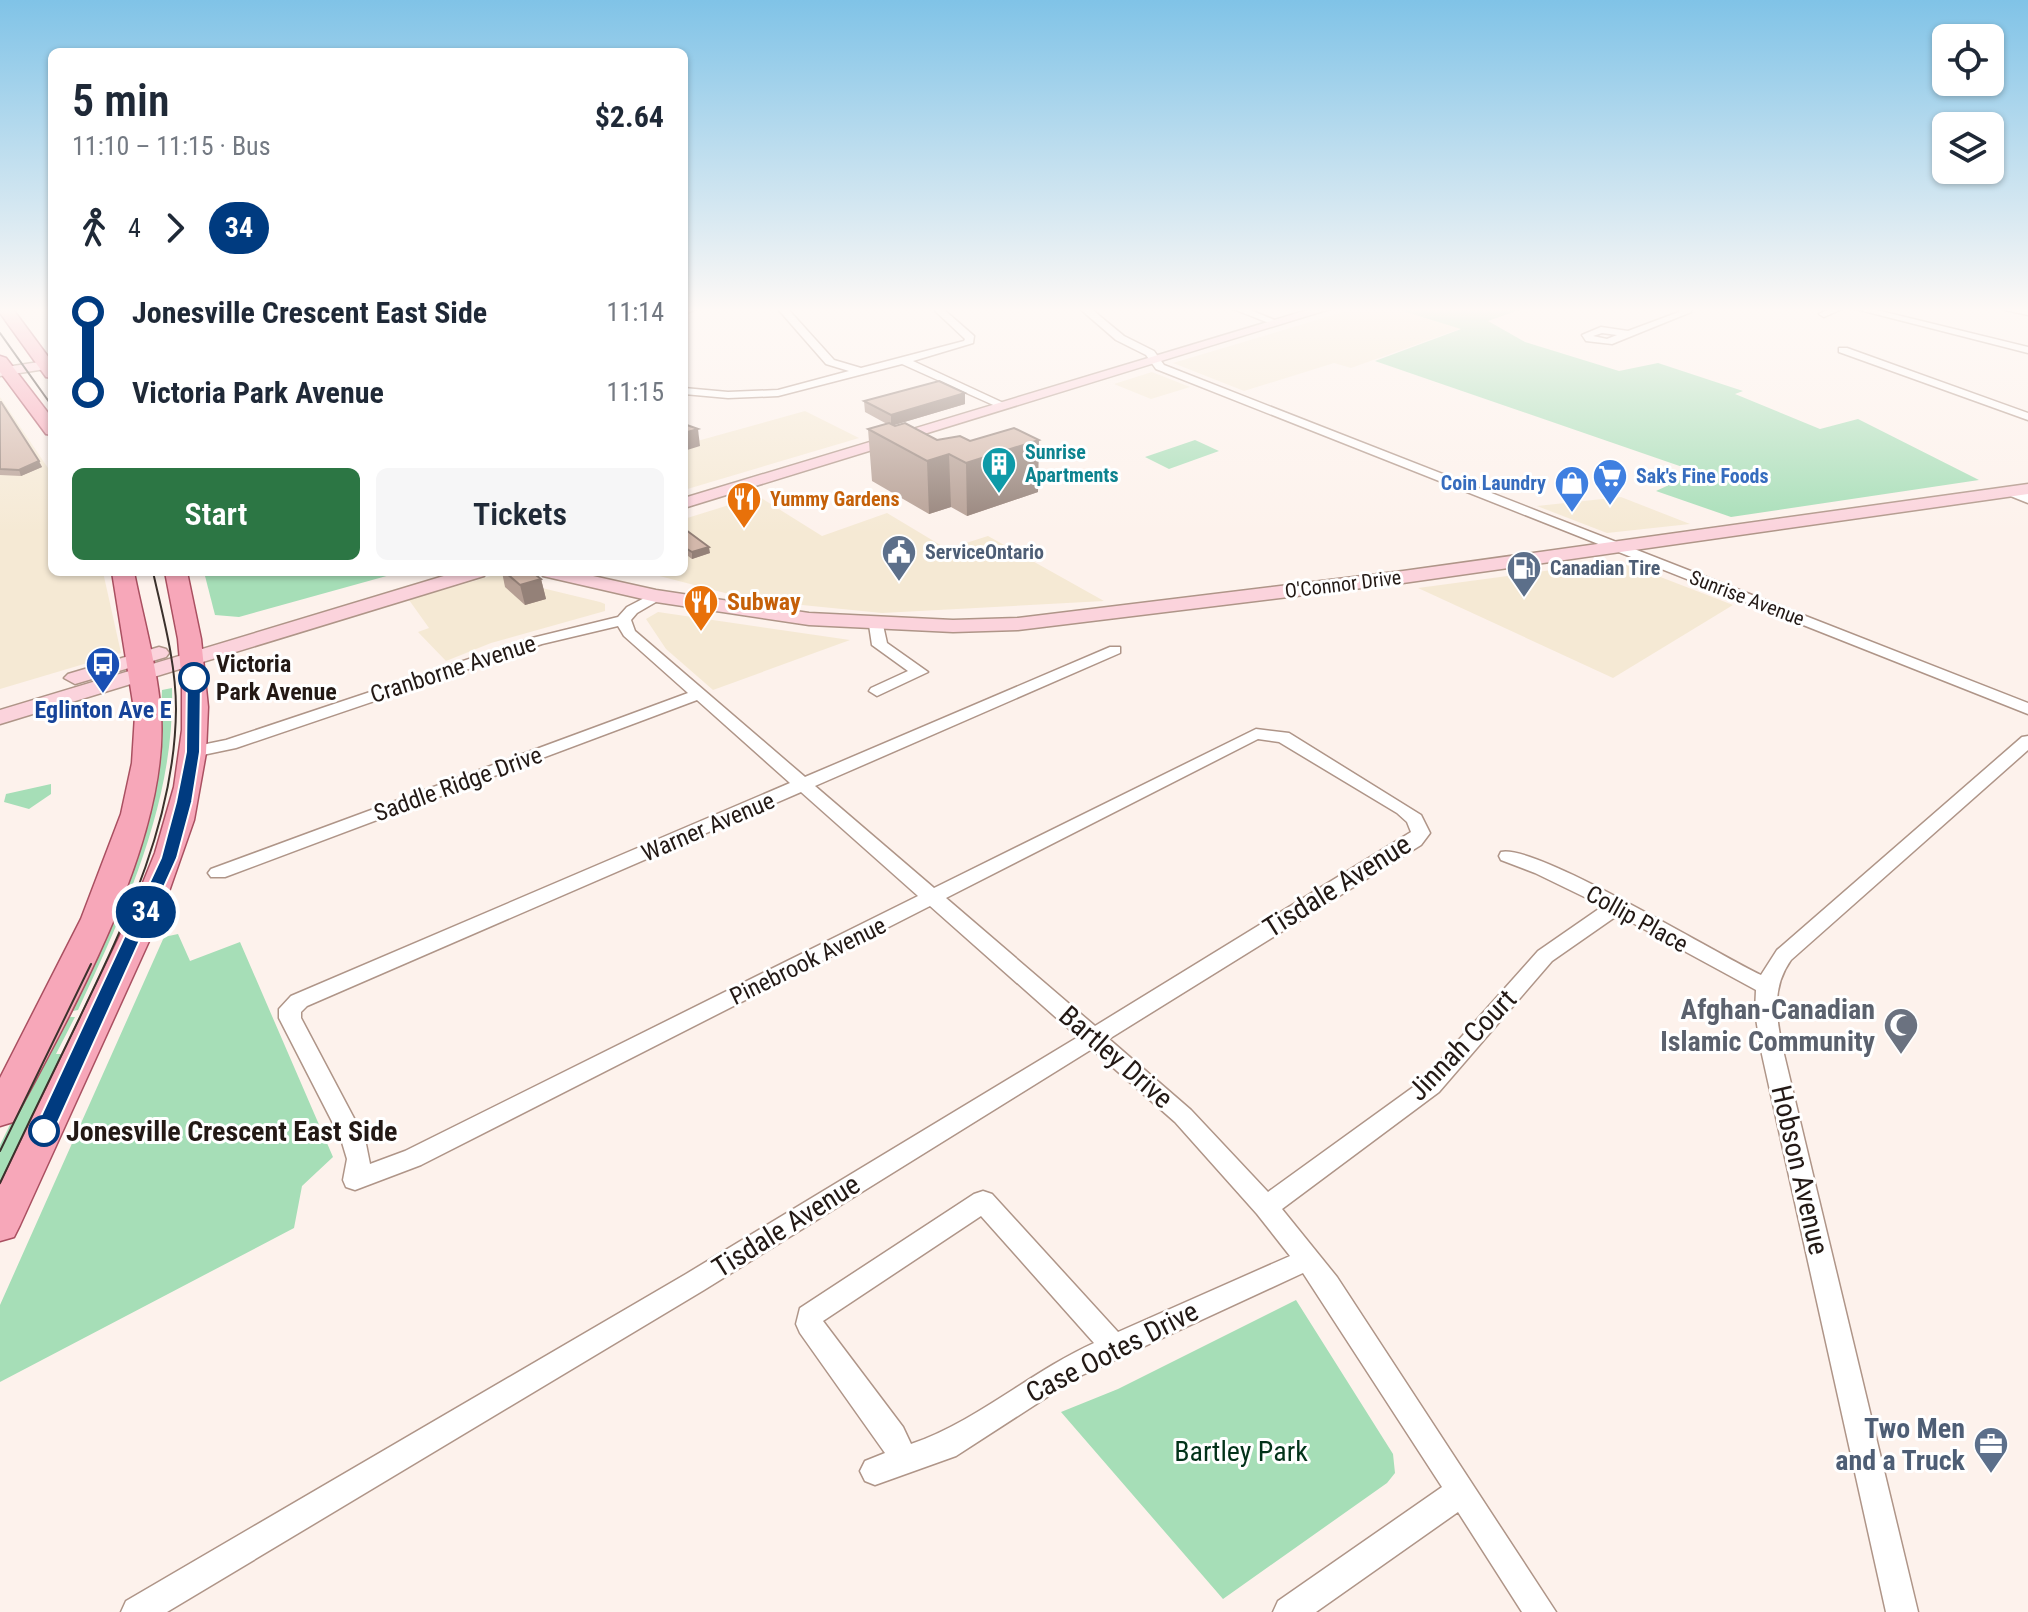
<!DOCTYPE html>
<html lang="en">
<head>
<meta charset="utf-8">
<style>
	body { margin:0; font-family:"Roboto Condensed",sans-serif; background:#f6f6f7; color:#1f2937; height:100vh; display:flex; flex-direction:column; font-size:30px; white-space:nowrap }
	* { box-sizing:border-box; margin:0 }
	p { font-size:26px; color:#747a83 }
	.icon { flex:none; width:44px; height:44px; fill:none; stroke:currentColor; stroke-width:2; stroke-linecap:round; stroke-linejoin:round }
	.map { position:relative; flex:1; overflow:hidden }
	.drawer { position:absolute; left:48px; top:48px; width:640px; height:528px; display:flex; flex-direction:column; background:#fff; border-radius:12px; box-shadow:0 2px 6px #0004 }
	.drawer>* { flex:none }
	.badge { padding:0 16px; border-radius:26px; font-size:28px; line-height:52px }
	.controls { position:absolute; left:1932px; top:24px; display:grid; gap:16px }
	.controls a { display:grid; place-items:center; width:72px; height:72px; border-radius:12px; background:#fff; box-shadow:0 2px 6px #0004; font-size:40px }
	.map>.badge { position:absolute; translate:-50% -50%; box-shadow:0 0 0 4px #fff }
	.legs { display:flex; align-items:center; gap:12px; height:88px; padding:0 24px; font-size:26px }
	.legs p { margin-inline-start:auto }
	.head { display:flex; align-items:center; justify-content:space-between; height:136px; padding:0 24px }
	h1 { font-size:44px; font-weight:600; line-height:60px }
	.action { display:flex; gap:16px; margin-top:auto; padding:16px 24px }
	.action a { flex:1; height:92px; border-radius:12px; background:#2c7644; color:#fff; font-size:32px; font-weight:600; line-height:92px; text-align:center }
	.action a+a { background:#f6f6f7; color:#1f2937 }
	ul { padding:0 24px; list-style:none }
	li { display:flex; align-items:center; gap:28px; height:80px; font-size:30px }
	li i { display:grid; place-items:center; width:12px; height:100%; margin:0 10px; background:currentColor }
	li i::after { content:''; width:20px; height:20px; margin:-10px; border:6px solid; border-radius:50%; background:#fff }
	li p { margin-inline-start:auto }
	li:first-child i { background:linear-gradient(#0000 50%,currentColor 0) }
	li:last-child i { background:linear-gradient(currentColor 50%,#0000 0) }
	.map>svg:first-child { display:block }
	.commercial { fill:#f5e9d4 }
	.green { fill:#a6deb7 }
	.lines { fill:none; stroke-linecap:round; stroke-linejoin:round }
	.street-casing { stroke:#af9588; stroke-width:3 }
	.secondary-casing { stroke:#af9588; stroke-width:3 }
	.primary-casing { stroke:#aa5061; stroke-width:3 }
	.street { fill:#fff; fill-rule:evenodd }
	.secondary { fill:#fbd3dc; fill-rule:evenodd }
	.primary { fill:#f7a7b9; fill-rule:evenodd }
	.tram { stroke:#3b312c; stroke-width:2 }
	.wall { fill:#b59e93 }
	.shaded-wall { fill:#948178 }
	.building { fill:#d3b8ab; stroke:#948178; stroke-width:2 }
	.line-1 { fill:#003b80; stroke:#fff; stroke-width:2 }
	.stop-1-dot { fill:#fff; stroke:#003b80; stroke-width:4 }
	.labels { text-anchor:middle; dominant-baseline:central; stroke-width:6; stroke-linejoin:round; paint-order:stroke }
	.far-culture-label { font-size:20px; font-weight:bold; fill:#0d838f; stroke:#fff; text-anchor:start }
	.far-shop-label { font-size:20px; font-weight:bold; fill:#366cbe; stroke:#fff; text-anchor:start }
	.far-food-label { font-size:20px; font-weight:bold; fill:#c56008; stroke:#fff; text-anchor:start }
	.far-service-label { font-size:20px; font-weight:bold; fill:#4e5e75; stroke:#fff; text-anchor:start }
	.far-street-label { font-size:20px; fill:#231915; stroke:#fff }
	.food-label { font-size:24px; font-weight:bold; fill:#c56008; stroke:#fff; text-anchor:start }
	.stop-label { font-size:24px; font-weight:bold; fill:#231915; stroke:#fff; text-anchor:start }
	.street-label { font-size:24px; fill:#231915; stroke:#fff }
	.transit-label { font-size:24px; font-weight:bold; fill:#164399; stroke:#fff }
	.near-street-label { font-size:28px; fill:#231915; stroke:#fff }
	.near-worship-label { font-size:28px; font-weight:bold; fill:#5b616d; stroke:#fff; text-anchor:end }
	.near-stop-label { font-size:28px; font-weight:bold; fill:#231915; stroke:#fff; text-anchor:start }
	.near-service-label { font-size:28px; font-weight:bold; fill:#4e5e75; stroke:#fff; text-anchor:end }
	.near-park-label { font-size:28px; fill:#023219; stroke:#fff }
</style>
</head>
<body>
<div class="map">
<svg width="2028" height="1612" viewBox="0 0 2028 1612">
	<rect width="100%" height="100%" fill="#fdf2ec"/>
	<g class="commercial">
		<path d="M1357 308H1393L1462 328 1351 368 1334 363 1244 391 1173 363Z"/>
		<path d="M1152 372 1190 387 1151 399 1114 384Z"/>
		<path d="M0 397 52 474V572H103L121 653 0 689Z"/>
		<path d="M805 411 859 438 684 490V441L690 443Z"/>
		<path d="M758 496 822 536 887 513 947 549 988 536 1104 601 882 613 752 600 644 572H684V519Z"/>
		<path d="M1621 497 1690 524 1607 533 1537 506Z"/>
		<path d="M1619 561 1733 605 1613 678 1418 588Z"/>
		<path d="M501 573 517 575 542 588 600 602 605 604V611L491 643 446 661 418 632 429 628 409 600Z"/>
		<path d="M658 612 850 640 713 690 666 649 646 619Z"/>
	</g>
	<g class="green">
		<path d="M1393 308H1525L1488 321 1525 342 1619 371 1658 363 1743 391 1735 394 1820 429 1858 419 1979 480 1731 517 1656 491 1697 472 1375 361 1461 329Z"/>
		<path d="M1195 440 1219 451 1169 469 1145 457Z"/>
		<path d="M204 572H401L239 617 215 615Z"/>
		<path d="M172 688C175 798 128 904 78 1010L73 1011 70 1017H75L56 1054H65L0 1189V1145L99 944 159 761 162 690Z"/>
		<path d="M51 784V794L29 809 4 802 6 794Z"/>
		<path d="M178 934 190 961 240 942 333 1157 302 1186 294 1228 0 1382V1305L164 937Z"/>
		<path d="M1296 1300 1393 1454 1395 1473 1387 1483 1223 1599 1061 1412 1118 1389Z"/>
	</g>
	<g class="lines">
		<g class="street-casing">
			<g id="street">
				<path d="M684 308H699L684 314Z"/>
				<path d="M777 308H787L834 360 861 368 964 341 965 339 932 308H942L974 336 973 343 913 361 1010 406 1000 408 902 364 778 396 728 398 684 394V388L728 392 778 390 849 371 826 364Z"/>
				<path d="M1079 308H1090L1124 336 1154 351 1164 365 2028 703V714L1156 369 1146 355 1116 340Z"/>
				<path d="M1231 308H1245L1282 323 1274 325Z"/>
				<path d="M1681 308H1691V312L1612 344 1586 341 1582 335 1601 327 1628 331 1679 312ZM1602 333 1617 335 1607 339 1593 336Z"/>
				<path d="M1831 308H1844L1824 317 1819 314Z"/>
				<path d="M1852 308H1868L2028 347V353Z"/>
				<path d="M2003 308 2028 309V315L2005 310Z"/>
				<path d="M1839 348H1847L2028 413V420L1839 352Z"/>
				<path d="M2012 488 2028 494V503L2008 495 2006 492Z"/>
				<path d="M656 592 661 593V599L637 613 631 620 635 631 805 777 1110 647H1120V653L815 786 934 888 1256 729 1289 733 1421 815 1430 833 1421 845 1109 1039 1191 1110 1268 1192 1423 1080 1538 951 1603 906 1535 873 1501 860 1499 856 1501 852C1535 843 1718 955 1761 975L1777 950 2022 737 2028 736V750L1791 960C1771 988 1776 1018 1783 1050L1918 1612H1886L1761 1050 1755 1012 1756 990 1618 915 1552 961 1439 1092 1282 1209 1337 1277 1556 1612H1522L1458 1512 1316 1612H1273L1278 1601 1442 1487 1303 1273 1078 1377 956 1456 875 1485 865 1481 860 1471 865 1461 885 1453 800 1333 796 1324 800 1308 974 1194 983 1191 992 1194 1118 1332 1290 1256 1257 1214 1175 1122 1092 1049 704 1290 167 1612H121L126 1601 686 1274 1078 1037 930 906 421 1165 355 1190 346 1187 343 1180 347 1159 341 1139 279 1018V1009L291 996 790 783 697 700 225 877H211L208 873 211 869 688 693 624 636 618 626 542 644 236 748 193 757 184 752 187 748 226 740 532 638 618 617 627 607ZM1258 739 1279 742 1397 813 1407 822 1411 832 1095 1026 946 898ZM801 792 918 896 405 1151 370 1164 365 1139 301 1018V1012L307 1006ZM981 1216 1094 1343C1030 1372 976 1422 911 1444L903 1427 823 1321Z"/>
				<path d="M876 621 883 625 887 643 928 672 877 696 869 691 871 688 908 671 872 645 869 625Z"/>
			</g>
		</g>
		<g class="secondary-casing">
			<g id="secondary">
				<path d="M1314 308H1333L684 508V498Z"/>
				<path d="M52 360V368L0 376V368Z"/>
				<path d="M2028 484V494L1403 583 1018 630 953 632 809 625 656 602 543 576 541 572H575L656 590 809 613 953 620 1018 618 1403 571Z"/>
				<path d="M457 572H486L484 576 0 724V710Z"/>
				<path d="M159 647 166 649 169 653 166 657 75 684 64 678 68 674Z"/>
			</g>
		</g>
		<g class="primary-casing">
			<g id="primary">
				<path d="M0 308H12L52 362V378L46 377 0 313Z"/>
				<path d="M0 356 6 358 52 418V435L46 434 0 372Z"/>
				<path d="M112 572H134C143 618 158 669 161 715 169 841 71 1013 13 1122L0 1126V1078L81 919 121 814 132 763 135 715Z"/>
				<path d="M165 572H187L201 639 208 707 206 753 194 820 160 917 20 1225 14 1237 0 1241V1185L129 917 155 853 174 787 182 730V684L178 639Z"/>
			</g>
		</g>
		<use href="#street" class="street"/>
		<use href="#secondary" class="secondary"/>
		<use href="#primary" class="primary"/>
		<g class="tram">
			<path d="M0 333 52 406"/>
			<path d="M0 1151 91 964"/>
			<path d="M0 1183C26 1128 52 1074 79 1019 126 921 175 820 176 709 176 663 163 617 153 572"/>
		</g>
	</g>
	<g class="wall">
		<path d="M965 393V404L894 425 1038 492 967 516 951 507 929 514 872 481 868 429 887 424 865 412 864 401Z"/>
		<path d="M0 402 42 467 21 476 0 475Z"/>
		<path d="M684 531 710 553 692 559 684 553Z"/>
		<path d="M502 572H532L541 579 546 599 525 605 505 587Z"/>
	</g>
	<g class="shaded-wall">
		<path d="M965 393V404L891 426V415Z"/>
		<path d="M698 429 700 446 684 451V433Z"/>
		<path d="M1039 440 1038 492 967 516 966 463Z"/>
		<path d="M949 454 951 507 929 514 927 461Z"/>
		<path d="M39 461 42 467 21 476 19 470Z"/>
		<path d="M709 547 710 553 692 559V552Z"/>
		<path d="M541 579 546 599 525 605 520 585Z"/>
	</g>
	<g class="building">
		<path d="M939 381 965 393 891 415 864 401Z"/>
		<path d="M0 402H1L39 461 19 470 0 469Z"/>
		<path d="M889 423 895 426 905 423 937 440 960 436 970 441 1014 428 1039 440 966 463 949 454 927 461 868 429Z"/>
		<path d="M684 424 698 429 684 433Z"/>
		<path d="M686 530 709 547 692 552 684 547V531Z"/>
		<path d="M505 572H532L541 579 520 585Z"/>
	</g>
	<linearGradient id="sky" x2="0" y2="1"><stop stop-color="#80c3e7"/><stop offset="0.58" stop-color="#fef9f6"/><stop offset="1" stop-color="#fef9f6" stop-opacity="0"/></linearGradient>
	<rect width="2028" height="534" fill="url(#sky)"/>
	<path class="line-1" d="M194 673 201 678 200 752 192 802 177 858 54 1131 51 1137H37L34 1131 161 858 176 802 186 752 187 678Z"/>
	<defs>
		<g id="building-pin" transform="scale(1.8)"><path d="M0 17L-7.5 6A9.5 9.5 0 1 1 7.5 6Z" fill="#0f9aa8" stroke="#fff"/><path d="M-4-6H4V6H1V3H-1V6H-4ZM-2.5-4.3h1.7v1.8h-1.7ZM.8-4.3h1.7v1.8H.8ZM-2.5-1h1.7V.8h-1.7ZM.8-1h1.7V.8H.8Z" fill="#fff"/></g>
		<g id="supermarket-pin" transform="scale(1.8)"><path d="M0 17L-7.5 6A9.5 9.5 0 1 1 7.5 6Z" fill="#3f7fe0" stroke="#fff"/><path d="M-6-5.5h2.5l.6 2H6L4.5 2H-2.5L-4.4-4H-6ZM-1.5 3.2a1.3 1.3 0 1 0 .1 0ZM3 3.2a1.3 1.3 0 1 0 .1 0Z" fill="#fff"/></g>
		<g id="shop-pin" transform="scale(1.8)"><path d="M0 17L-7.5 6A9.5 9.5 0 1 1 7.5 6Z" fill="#3f7fe0" stroke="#fff"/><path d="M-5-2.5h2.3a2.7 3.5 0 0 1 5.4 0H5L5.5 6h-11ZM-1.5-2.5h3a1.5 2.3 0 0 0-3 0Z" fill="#fff"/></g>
		<g id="restaurant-pin" transform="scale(1.8)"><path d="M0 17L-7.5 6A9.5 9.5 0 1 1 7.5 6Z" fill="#e8710a" stroke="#fff"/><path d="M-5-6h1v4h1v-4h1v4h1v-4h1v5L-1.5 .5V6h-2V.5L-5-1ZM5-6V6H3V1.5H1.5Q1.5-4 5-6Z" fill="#fff"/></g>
		<g id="civic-pin" transform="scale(1.8)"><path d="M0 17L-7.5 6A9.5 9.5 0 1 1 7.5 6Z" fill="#5c6f8a" stroke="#fff"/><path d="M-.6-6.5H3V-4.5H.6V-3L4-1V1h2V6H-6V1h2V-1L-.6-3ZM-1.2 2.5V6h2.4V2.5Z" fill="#fff"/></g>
		<g id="fuel-pin" transform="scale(1.8)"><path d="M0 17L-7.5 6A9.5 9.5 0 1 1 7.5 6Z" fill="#5c6f8a" stroke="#fff"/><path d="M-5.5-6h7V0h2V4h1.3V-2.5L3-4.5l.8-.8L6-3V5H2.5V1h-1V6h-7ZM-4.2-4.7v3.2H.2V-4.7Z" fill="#fff"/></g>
		<g id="bus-pin" transform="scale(1.8)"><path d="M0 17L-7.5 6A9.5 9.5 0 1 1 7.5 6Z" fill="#1a4fb4" stroke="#fff"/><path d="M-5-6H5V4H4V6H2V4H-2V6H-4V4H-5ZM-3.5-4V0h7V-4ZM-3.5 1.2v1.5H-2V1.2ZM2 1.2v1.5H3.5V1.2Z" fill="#fff"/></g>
		<g id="mosque-pin" transform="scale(1.8)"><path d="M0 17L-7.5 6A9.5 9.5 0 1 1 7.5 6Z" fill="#6b7280" stroke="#fff"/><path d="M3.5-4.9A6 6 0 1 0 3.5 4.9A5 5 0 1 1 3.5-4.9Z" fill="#fff"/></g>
		<g id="office-pin" transform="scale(1.8)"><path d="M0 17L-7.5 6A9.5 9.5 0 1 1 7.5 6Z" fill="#5c6f8a" stroke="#fff"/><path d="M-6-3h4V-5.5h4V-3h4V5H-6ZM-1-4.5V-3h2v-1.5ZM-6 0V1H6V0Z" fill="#fff"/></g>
	</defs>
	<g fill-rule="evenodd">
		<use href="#building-pin" x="999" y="464"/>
		<use href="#supermarket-pin" x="1610" y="476"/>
		<use href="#shop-pin" x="1572" y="483"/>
		<use href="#restaurant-pin" x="744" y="499"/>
		<use href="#civic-pin" x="899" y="552"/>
		<use href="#fuel-pin" x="1524" y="568"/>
		<use href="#restaurant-pin" x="701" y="602"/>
		<use href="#bus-pin" x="103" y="664"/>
		<use href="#mosque-pin" x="1901" y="1025"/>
		<use href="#office-pin" x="1991" y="1444"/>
	</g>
	<g class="stop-1-dot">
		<circle cx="194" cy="678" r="14"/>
		<circle cx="44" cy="1131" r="14"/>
	</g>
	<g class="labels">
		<g class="far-culture-label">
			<text x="1025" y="452">Sunrise<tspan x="1025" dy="23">Apartments</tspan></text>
		</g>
		<g class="far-shop-label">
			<text x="1636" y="476">Sak's Fine Foods</text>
			<text x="1546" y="483" text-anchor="end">Coin Laundry</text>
		</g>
		<g class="far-food-label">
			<text x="770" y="499">Yummy Gardens</text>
		</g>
		<g class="far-service-label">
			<text x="925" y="552">ServiceOntario</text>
			<text x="1550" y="568">Canadian Tire</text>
		</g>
		<g class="far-street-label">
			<text transform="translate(1343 584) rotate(-7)">O'Connor Drive</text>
			<text transform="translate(1747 598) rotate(21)">Sunrise Avenue</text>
		</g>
		<g class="food-label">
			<text x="727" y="602">Subway</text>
		</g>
		<g class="stop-label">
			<text x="216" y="664">Victoria<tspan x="216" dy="28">Park Avenue</tspan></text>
		</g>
		<g class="street-label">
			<text transform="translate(453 669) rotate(-18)">Cranborne Avenue</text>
			<text transform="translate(458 784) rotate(-20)">Saddle Ridge Drive</text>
			<text transform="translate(708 827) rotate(-23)">Warner Avenue</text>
			<text transform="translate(1637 919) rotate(29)">Collip Place</text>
			<text transform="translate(808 961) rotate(-26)">Pinebrook Avenue</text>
		</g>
		<g class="transit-label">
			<text x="103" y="710">Eglinton Ave E</text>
		</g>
		<g class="near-street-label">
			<text transform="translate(1337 886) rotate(-32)">Tisdale Avenue</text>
			<text transform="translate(1462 1045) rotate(-46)">Jinnah Court</text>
			<text transform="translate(1116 1057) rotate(41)">Bartley Drive</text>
			<text transform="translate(1800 1170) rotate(77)">Hobson Avenue</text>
			<text transform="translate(786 1226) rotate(-32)">Tisdale Avenue</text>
			<text transform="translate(1112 1352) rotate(-27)">Case Ootes Drive</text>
		</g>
		<g class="near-worship-label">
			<text x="1875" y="1009">Afghan-Canadian<tspan x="1875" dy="32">Islamic Community</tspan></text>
		</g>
		<g class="near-stop-label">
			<text x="66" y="1131">Jonesville Crescent East Side</text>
		</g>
		<g class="near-service-label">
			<text x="1965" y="1428">Two Men<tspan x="1965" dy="32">and a Truck</tspan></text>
		</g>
		<g class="near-park-label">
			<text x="1241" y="1451">Bartley Park</text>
		</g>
	</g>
</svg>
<div class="controls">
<a><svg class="icon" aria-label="locate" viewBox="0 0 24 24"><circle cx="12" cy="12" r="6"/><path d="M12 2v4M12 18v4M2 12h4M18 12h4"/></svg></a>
<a><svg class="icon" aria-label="layers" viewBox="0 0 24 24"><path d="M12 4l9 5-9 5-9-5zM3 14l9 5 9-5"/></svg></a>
</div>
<b class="badge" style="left:146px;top:912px;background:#003b80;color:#fff">34</b>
<section class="drawer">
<div class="head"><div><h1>5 min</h1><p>11:10 – 11:15 · Bus</p></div><b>$2.64</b></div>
<div class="legs"><svg class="icon" aria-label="walk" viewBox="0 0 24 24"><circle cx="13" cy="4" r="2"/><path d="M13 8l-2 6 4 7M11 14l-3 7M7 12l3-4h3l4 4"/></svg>4<svg class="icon" aria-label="forward" viewBox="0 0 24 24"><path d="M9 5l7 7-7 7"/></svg><b class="badge" style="background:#003b80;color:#fff">34</b></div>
<ul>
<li><i style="color:#003b80"></i><b>Jonesville Crescent East Side</b><p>11:14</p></li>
<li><i style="color:#003b80"></i><b>Victoria Park Avenue</b><p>11:15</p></li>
</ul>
<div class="action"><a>Start</a><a>Tickets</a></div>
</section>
</div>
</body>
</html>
